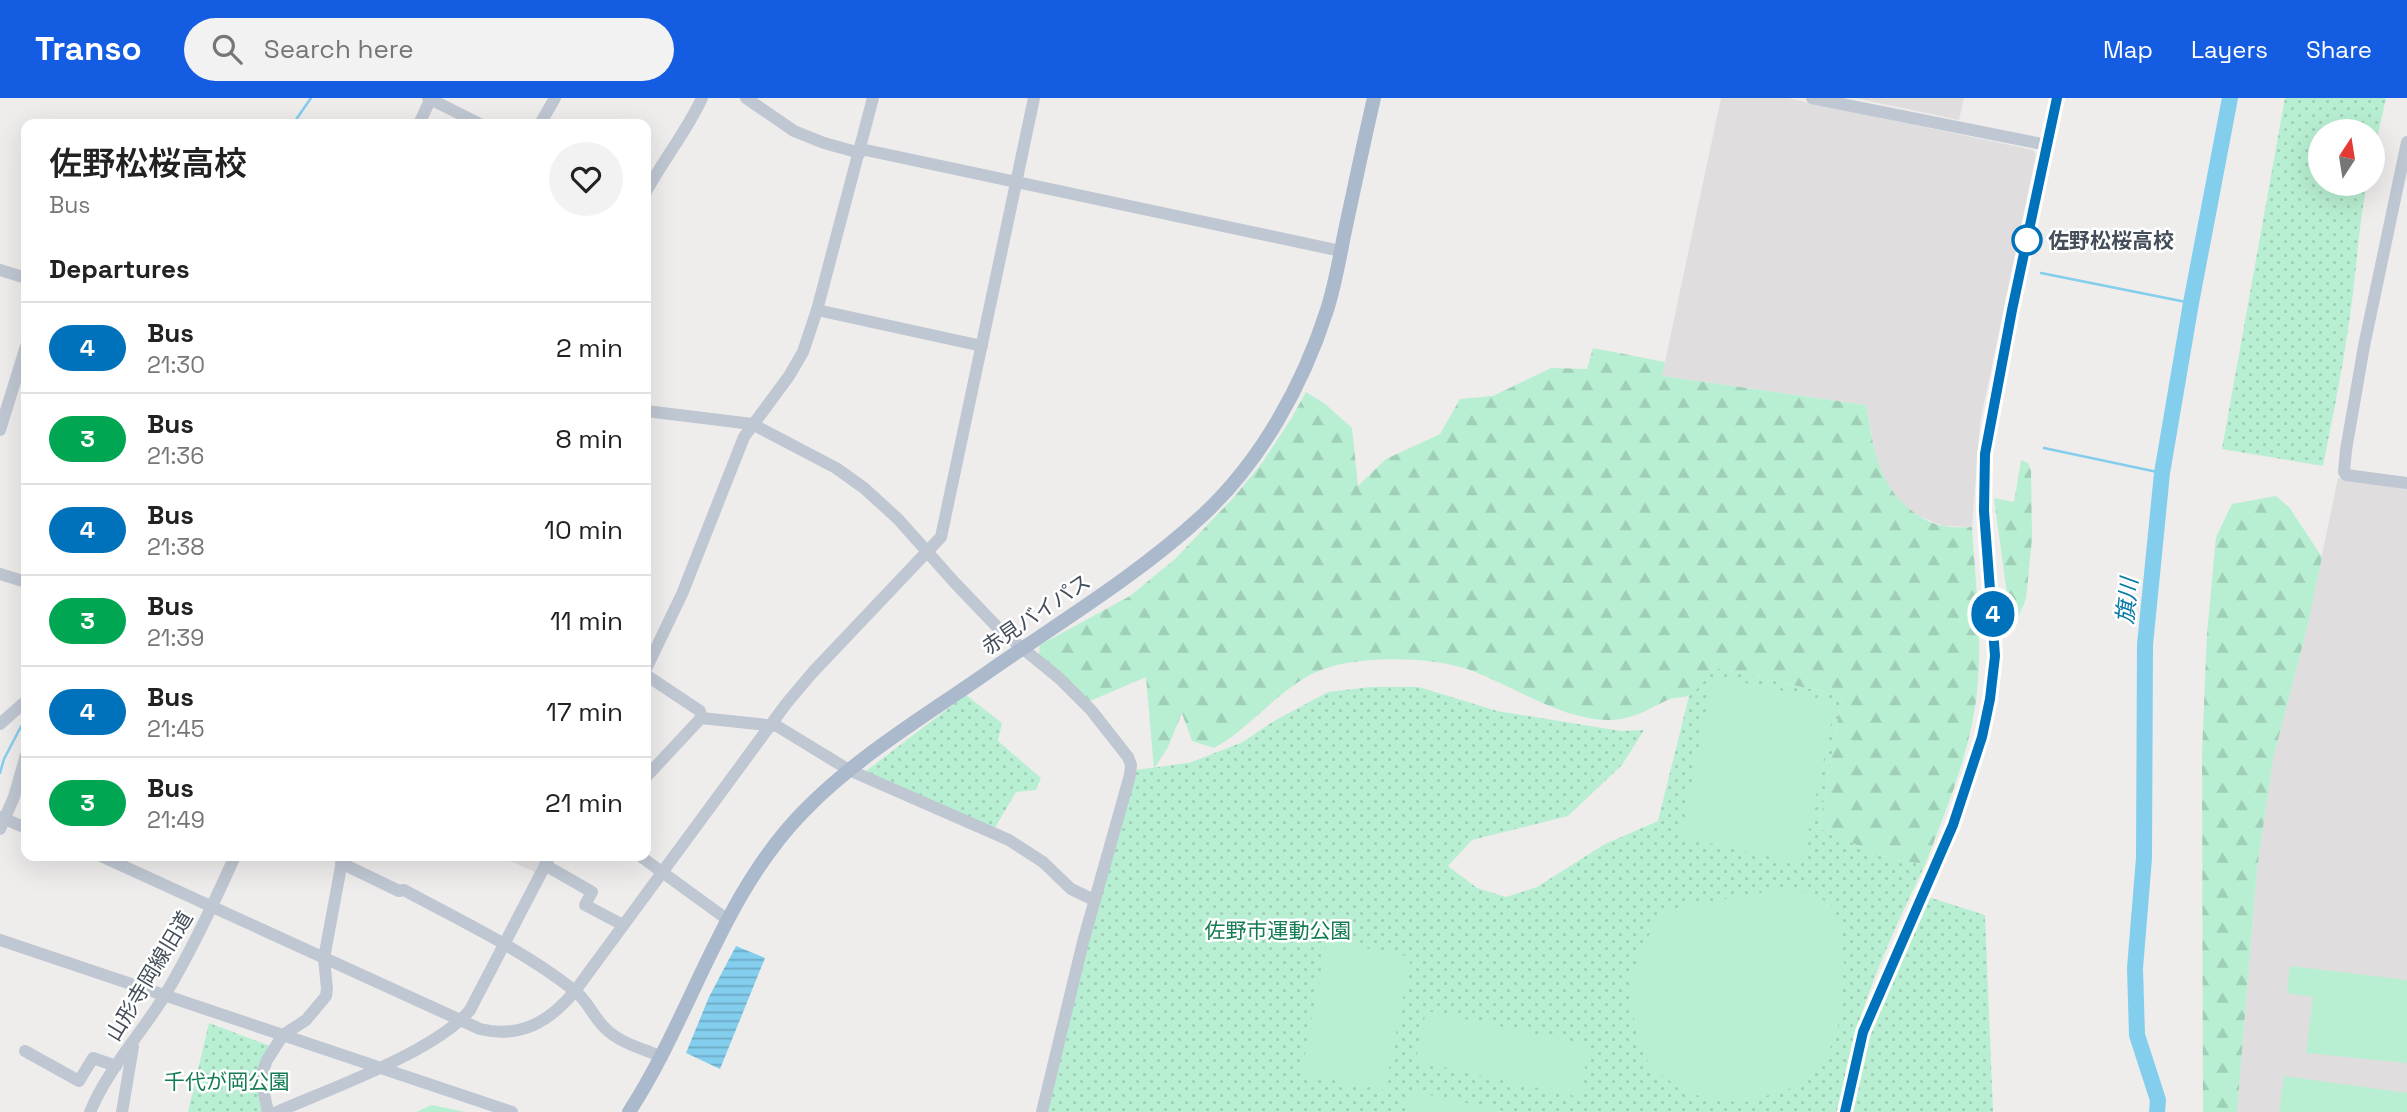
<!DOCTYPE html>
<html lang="en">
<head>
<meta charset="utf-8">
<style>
	body { margin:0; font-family:"Space Grotesk","Noto Sans JP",sans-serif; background:#f2f2f2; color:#222; height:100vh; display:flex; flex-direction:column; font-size:26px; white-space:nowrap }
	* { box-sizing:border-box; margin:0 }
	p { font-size:23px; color:#767676 }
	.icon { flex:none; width:38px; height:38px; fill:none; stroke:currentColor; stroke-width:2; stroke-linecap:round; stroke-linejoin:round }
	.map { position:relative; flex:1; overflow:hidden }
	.drawer { position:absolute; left:21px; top:21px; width:630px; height:742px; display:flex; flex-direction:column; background:#fff; border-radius:14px; box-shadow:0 7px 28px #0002 }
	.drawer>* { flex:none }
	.badge { padding:0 14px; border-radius:23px; font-size:24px; line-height:46px }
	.needle { width:46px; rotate:12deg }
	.fabs { position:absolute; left:2308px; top:21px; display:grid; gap:14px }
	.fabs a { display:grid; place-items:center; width:77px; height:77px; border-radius:50%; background:#fff; box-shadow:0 7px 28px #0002; font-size:35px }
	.map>.badge { position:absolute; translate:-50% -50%; box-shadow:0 0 0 4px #fff }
	h2 { padding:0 28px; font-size:26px; line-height:63px }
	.round { display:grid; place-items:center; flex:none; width:74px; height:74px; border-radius:37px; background:#f2f2f2 }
	.summary { display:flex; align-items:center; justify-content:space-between; height:119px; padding:0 28px }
	h1 { font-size:33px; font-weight:600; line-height:52px }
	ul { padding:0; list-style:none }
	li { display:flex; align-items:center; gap:21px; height:91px; padding:0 28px; border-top:2px solid #e0e0e0 }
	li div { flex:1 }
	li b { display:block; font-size:26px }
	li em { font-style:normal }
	li .badge { min-width:77px; font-weight:700; text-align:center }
	header { display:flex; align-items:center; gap:42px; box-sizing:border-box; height:98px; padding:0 35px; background:#145ce1; color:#fff }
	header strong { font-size:33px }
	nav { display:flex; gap:38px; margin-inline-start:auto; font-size:24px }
	.search { width:490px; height:63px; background:#f2f2f2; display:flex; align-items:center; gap:18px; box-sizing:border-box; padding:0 24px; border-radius:38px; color:#767676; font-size:26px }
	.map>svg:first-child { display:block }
	.education { fill:#e0ddde }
	.green { fill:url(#green-dots) }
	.forest { fill:url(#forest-firs) }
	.pitch { fill:#b8efd2 }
	.water { fill:url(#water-rules) }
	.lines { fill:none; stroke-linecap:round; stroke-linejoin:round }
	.stream { stroke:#83ceed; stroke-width:2.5 }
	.river { stroke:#83ceed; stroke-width:16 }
	.minor { stroke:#bfc7d2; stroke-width:12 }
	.major { stroke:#aab9cc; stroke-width:14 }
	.line-casing { stroke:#fff; stroke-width:16 }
	.line { stroke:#0072bc; stroke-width:10 }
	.stop-dot { fill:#fff; stroke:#0072bc; stroke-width:3.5 }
	.labels { text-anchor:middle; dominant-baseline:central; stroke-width:5; stroke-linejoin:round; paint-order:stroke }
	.stop-label { font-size:21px; font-weight:bold; fill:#444e5a; stroke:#fff; text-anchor:start }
	.street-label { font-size:21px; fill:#444e5a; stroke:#fff }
	.park-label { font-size:21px; fill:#147c51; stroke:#fff }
	.water-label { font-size:23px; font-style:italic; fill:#0879a8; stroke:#fff }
</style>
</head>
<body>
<header>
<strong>Transo</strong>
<div class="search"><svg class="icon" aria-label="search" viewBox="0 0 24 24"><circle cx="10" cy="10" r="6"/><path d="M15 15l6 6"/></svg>Search here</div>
<nav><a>Map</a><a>Layers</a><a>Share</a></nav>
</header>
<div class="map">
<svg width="2407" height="1014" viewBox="0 0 2407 1014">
	<defs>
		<pattern id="green-dots" width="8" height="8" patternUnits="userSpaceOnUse" patternTransform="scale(1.75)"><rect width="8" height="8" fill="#b8efd2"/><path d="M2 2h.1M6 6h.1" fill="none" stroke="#9fcfb7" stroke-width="1.8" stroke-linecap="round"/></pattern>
		<pattern id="forest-firs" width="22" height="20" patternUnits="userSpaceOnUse" patternTransform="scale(1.75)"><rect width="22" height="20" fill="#b8efd2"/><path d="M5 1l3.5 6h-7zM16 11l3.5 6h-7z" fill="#9fcfb7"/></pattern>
		<pattern id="water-rules" width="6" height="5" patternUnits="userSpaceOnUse" patternTransform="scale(1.75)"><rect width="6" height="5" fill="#83ceed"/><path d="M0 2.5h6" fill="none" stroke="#6da9c3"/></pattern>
	</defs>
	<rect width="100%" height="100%" fill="#efecec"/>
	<g class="education">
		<path d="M1721 0H1788L2033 52 2036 56 1980 325 1972 429 1944 428 1916 417 1896 399 1882 379 1877 363 1866 307 1662 278Z"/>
		<path d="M1855 0H1964L1959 22Z"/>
		<path d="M2338 380 2407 389V1014H2237L2257 771 2273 661 2306 534Z"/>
		<path d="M499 758H543L535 774Z"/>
	</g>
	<g class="green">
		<path d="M2285 0H2386L2373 58V33H2320V86H2367C2359 125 2357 164 2352 203 2345 258 2334 313 2323 368L2222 351Z"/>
		<path d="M1716 570 1842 598 1819 730 1881 758 1925 767C1898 823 1871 881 1854 941 1847 965 1843 990 1838 1014H1048L1087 848 1135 672 1189 665 1243 644 1274 623 1328 594 1371 589H1419L1497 613 1621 633 1644 632 1622 667 1568 718 1472 742 1448 768 1477 790 1506 799 1537 789 1605 746 1658 723 1689 598Z"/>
		<path d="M966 597 1002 625 998 643 1041 680 1036 692 1016 694 993 733 862 676Z"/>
		<path d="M1925 798 1985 817 1993 1014H1850L1871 925Z"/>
		<path d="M209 925 270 948 262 1014H188Z"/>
	</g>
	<g class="forest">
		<path d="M1593 250 1665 264 1662 278 1866 307C1873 344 1876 381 1906 408 1916 417 1930 426 1944 428 1953 430 1963 429 1972 429 1975 480 1982 533 1978 584 1973 648 1948 707 1925 767L1881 758 1819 730 1842 598 1716 570C1708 578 1700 590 1690 597 1685 600 1676 599 1670 601 1653 608 1640 618 1621 621 1571 629 1513 587 1467 571 1430 559 1368 558 1330 569 1284 582 1255 628 1214 650L1192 643 1182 615 1168 649 1154 671 1146 579 1090 603 1039 556 1040 547 1130 498 1175 461 1235 398 1262 365 1291 321 1306 294 1324 305 1352 330 1358 388 1386 361 1440 336 1460 301 1493 298 1551 270 1587 271Z"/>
		<path d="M2021 362 2028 365 2031 373 2032 440 2026 501 2012 533 1994 400 2014 404Z"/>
		<path d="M2276 398 2289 409 2322 459 2306 534 2273 661 2257 771 2237 1014H2203L2202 655 2207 536 2216 439 2232 406Z"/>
		<path d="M432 1007 465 1014H416Z"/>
	</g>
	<g class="pitch">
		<path d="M1721 580 1827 602 1834 613 1803 759 1793 764 1686 740 1682 734 1711 586Z"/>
		<path d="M1784 791 1813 795 1831 807 1839 827 1844 862 1837 939 1819 966 1789 991 1742 1005 1689 996 1650 969 1635 928 1630 887 1641 854 1659 816 1679 809Z"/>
		<path d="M1327 843 1411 859 1385 992 1301 976Z"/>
		<path d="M2290 868 2407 882V965L2306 955 2313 899 2287 895Z"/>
		<path d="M1426 913 1589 947 1580 999 1416 963Z"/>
		<path d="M2284 978 2407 995V1014H2279Z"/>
		<path d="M1411 993 1509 1014H1407Z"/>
	</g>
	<path class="water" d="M736 848 765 860 720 971 686 955 709 899Z"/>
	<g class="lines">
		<g class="stream">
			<path d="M293 26 311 0"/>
			<path d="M2041 175 2191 205"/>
			<path d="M2044 350 2162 375"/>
			<path d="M0 675 4 661 26 619"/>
		</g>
		<path class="river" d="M2157 1014 2158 1002 2137 937 2135 870 2144 760 2145 547 2162 375 2191 205 2230 0"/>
		<g class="minor">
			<path d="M428 0 480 26"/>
			<path d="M746 0 794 33 824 45 860 55"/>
			<path d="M1812 0 2047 47"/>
			<path d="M419 26 431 0"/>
			<path d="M540 26 555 0"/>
			<path d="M2407 44 2364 248 2346 352 2344 374 2346 377 2407 385"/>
			<path d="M861 51 1341 153"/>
			<path d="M646 94C663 62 687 33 702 0"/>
			<path d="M0 172 26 180"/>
			<path d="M817 212 982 248"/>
			<path d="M646 313 752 326 836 370 864 390 898 421 955 485 1000 532 1059 580 1091 612 1128 659 1131 667 1130 677 1083 844 1042 1014"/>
			<path d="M0 332 26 248"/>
			<path d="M0 476 26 484"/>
			<path d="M646 571 682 496 744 339 789 278 803 254 817 212 873 0"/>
			<path d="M646 577 700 613 701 620"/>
			<path d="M0 626 26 603"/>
			<path d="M646 679 701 620 777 628 849 672 1009 742 1043 764 1071 791 1094 802"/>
			<path d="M0 719 26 730"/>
			<path d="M0 731 14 699 26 657"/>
			<path d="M101 758 480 931C521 941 550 923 575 893L786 606 812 575 941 439 1034 0"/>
			<path d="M640 758 728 822"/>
			<path d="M341 765 399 793 404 792C461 823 523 852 575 893 588 903 593 919 605 930 619 945 644 951 662 959"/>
			<path d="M545 767 592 794 585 807 623 827"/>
			<path d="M0 842 512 1014"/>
			<path d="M25 953 79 983 93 960 116 968"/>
			<path d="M90 1014C108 971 141 936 165 897 192 852 214 805 235 758"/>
			<path d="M122 1014 133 949"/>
			<path d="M268 1014 262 986 263 973 267 962 283 937 306 922 326 898 327 891 324 860 343 758"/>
			<path d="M277 1014C329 991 435 954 470 912L550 758"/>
			<path d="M1845 1014 1863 934 1953 727 1982 639 1990 602 1995 558 1984 413 1985 356 2012 212 2057 0"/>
		</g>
		<path class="major" d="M629 1014C692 917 721 798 803 714 857 658 927 617 991 572 1063 522 1138 477 1203 417 1261 363 1303 287 1327 212 1336 184 1340 156 1346 128 1355 86 1364 43 1374 0"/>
	</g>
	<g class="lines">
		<g class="line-casing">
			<path id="line" d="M1845 1014 1863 934 1953 727 1982 639 1990 601 1995 558 1984 413 1985 356 2012 212 2057 0"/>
		</g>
		<use href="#line" class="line"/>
	</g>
	<circle class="stop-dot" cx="2027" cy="142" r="14"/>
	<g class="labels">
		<g class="stop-label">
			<text x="2048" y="142">佐野松桜高校</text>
		</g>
		<g class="street-label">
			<text transform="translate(1036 516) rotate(-34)">赤見バイパス</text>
			<text transform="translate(149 878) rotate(-59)">山形寺岡線旧道</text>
		</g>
		<g class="park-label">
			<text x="1278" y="832">佐野市運動公園</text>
			<text x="227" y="983">千代が岡公園</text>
		</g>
		<g class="water-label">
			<text transform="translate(2127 503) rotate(-84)">旗川</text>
		</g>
	</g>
</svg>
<div class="fabs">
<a><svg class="needle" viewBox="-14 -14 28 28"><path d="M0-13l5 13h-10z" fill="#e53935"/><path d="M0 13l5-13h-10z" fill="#767676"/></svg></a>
</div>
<b class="badge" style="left:1993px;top:516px;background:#0072bc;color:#fff">4</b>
<section class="drawer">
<div class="summary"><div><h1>佐野松桜高校</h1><p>Bus</p></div><a class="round"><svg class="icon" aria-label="heart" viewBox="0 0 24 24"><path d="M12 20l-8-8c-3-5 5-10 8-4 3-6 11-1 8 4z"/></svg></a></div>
<h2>Departures</h2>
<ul>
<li><span class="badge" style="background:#0072bc;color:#fff">4</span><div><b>Bus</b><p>21:30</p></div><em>2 min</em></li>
<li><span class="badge" style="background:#00a651;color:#fff">3</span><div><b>Bus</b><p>21:36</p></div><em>8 min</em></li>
<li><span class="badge" style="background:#0072bc;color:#fff">4</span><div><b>Bus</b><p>21:38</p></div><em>10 min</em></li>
<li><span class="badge" style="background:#00a651;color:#fff">3</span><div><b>Bus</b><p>21:39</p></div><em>11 min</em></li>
<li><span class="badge" style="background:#0072bc;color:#fff">4</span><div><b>Bus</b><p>21:45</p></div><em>17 min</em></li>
<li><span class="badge" style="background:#00a651;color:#fff">3</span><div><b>Bus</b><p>21:49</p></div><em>21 min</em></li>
</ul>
</section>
</div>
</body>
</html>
